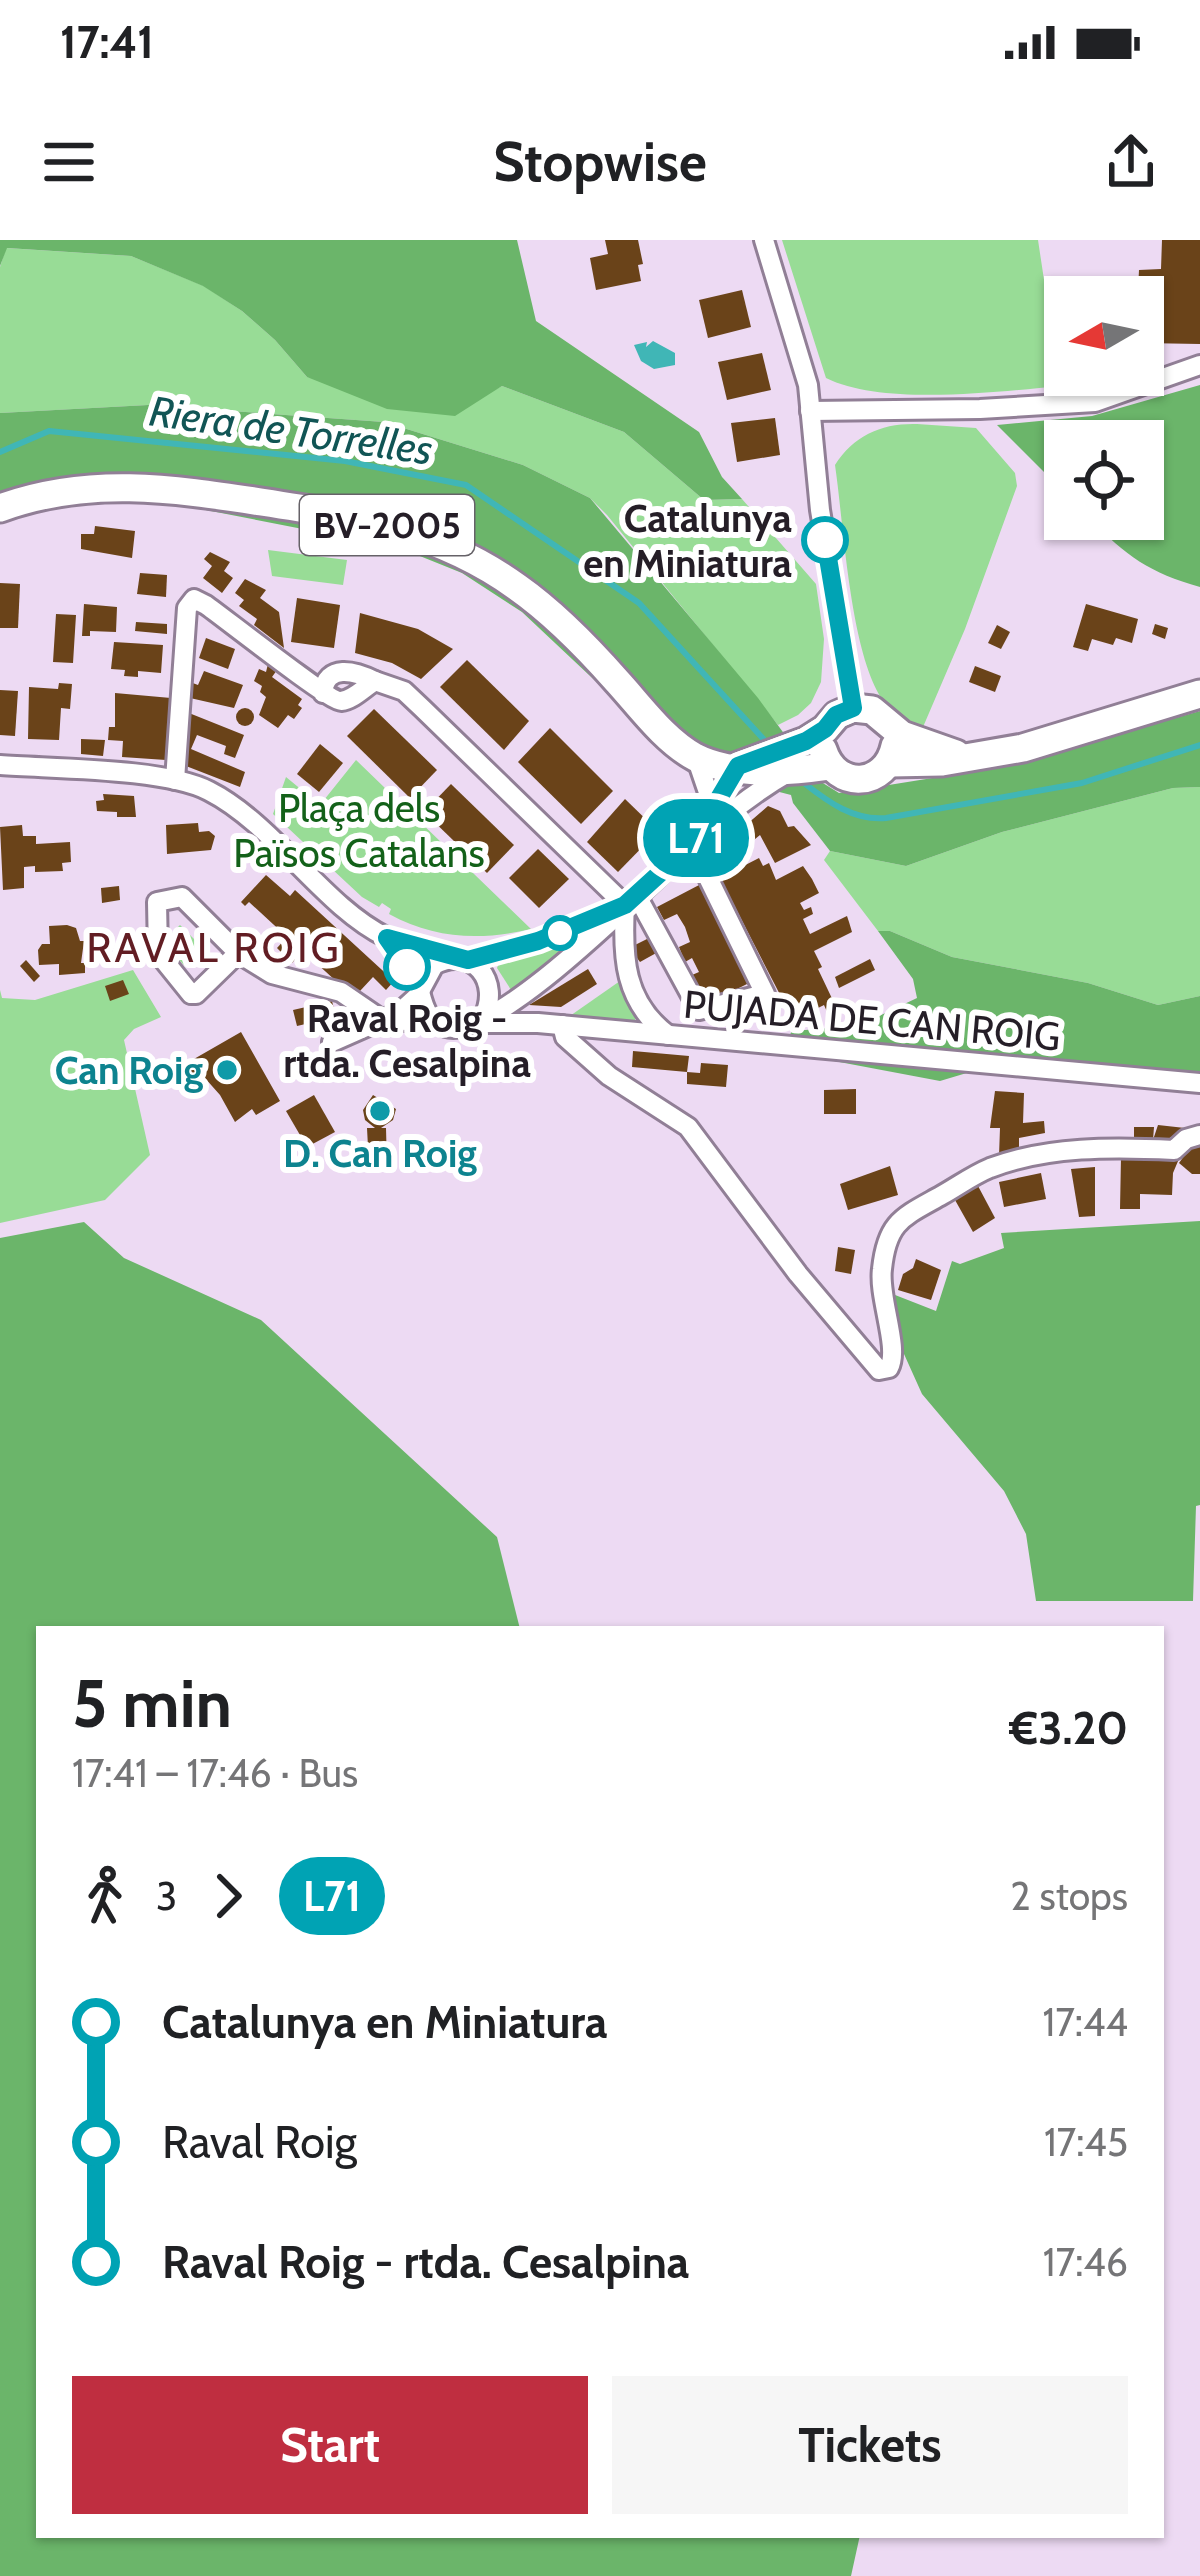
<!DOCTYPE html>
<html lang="en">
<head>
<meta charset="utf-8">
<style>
	body { margin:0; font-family:Cabin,sans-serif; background:#f6f6f6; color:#202124; height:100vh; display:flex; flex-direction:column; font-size:45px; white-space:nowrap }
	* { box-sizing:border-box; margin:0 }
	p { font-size:39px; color:#757577 }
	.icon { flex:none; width:66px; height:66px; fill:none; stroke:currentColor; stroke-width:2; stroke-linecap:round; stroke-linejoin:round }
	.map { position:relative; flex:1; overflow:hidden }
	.panel { position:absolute; left:36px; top:1386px; width:1128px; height:912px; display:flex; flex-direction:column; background:#fff; border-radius:0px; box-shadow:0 3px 9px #0004 }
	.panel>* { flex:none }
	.badge { padding:0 24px; border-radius:39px; font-size:42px; line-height:78px }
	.needle { width:78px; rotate:261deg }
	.controls { position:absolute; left:1044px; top:36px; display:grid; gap:24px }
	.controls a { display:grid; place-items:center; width:120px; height:120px; border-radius:0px; background:#fff; box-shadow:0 3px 9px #0004; font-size:60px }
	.map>.badge { position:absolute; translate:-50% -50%; box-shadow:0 0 0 6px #fff }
	.legs { display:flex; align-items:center; gap:18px; height:132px; padding:0 36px; font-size:39px }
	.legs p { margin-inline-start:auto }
	.headline { display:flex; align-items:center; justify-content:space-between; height:204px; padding:0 36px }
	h1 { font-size:66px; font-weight:800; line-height:90px }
	.cta { display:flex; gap:24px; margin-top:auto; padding:24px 36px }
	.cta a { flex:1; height:138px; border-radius:0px; background:#bf2e40; color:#fff; font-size:48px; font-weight:800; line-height:138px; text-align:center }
	.cta a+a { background:#f6f6f6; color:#202124 }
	ul { padding:0 36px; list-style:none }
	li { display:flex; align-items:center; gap:42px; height:120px; font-size:45px }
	li i { display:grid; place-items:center; width:18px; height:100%; margin:0 15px; background:currentColor }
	li i::after { content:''; width:30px; height:30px; margin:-15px; border:9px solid; border-radius:50%; background:#fff }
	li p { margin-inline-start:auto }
	li:first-child i { background:linear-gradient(#0000 50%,currentColor 0) }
	li:last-child i { background:linear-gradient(currentColor 50%,#0000 0) }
	.status { display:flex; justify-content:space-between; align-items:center; height:84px; padding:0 60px; background:#fff; direction:ltr }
	.status svg { height:33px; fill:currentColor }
	header { display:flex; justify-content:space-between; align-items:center; height:156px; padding:0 36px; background:#fff; font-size:54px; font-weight:800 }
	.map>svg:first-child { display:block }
	.green { fill:#98dc96 }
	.forest { fill:#6bb56a }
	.water { fill:#40b6b6 }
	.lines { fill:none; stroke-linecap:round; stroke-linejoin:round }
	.stream { stroke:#40b6b6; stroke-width:6 }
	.building { fill:#6a4319 }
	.street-casing { stroke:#917f96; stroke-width:24 }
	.primary-casing { stroke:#917f96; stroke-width:33 }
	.street { stroke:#fff; stroke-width:18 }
	.primary { stroke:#fff; stroke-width:27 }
	.line-1-casing { stroke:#fff; stroke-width:27 }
	.line-1 { stroke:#00a3b4; stroke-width:18 }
	.stop-1-dot { fill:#fff; stroke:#00a3b4; stroke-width:6 }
	.culture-dot { fill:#0f9aa8; stroke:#fff; stroke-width:4.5 }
	.labels { text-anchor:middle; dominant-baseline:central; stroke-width:12; stroke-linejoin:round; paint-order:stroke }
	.shield { fill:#fff; stroke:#666268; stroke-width:3 }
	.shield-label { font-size:36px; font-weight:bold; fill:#251e27 }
	.stop-label { font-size:39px; font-weight:bold; fill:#251e27; stroke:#fff; text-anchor:end }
	.park-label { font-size:39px; fill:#136119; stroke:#fff }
	.street-label { font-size:39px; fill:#251e27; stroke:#fff }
	.culture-label { font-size:39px; font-weight:bold; fill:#0d838f; stroke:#fff; text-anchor:end }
	.water-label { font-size:42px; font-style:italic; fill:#155; stroke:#fff }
	.neighbourhood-label { font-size:42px; letter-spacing:3px; fill:#621d23; stroke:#fff }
</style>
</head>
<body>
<div class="status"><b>17:41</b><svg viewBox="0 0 49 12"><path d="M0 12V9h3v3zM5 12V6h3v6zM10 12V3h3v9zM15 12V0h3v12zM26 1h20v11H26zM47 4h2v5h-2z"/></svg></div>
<header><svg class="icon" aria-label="menu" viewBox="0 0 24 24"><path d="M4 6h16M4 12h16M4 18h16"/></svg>Stopwise<svg class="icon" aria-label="share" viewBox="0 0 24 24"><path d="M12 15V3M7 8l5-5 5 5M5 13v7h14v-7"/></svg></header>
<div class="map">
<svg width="1200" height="2336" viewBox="0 0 1200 2336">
	<rect width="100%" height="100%" fill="#eddaf3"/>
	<g class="green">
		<path d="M782 0H1038L1060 146C997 152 882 166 826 138Z"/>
		<path d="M6 8 131 16 204 46 242 71 275 100 307 137 479 158 502 146 624 192 704 260 742 259 816 344 824 399 821 442 811 463 798 475 778 485 607 275 590 258 523 225 384 182 148 165 0 173V27Z"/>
		<path d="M917 184 976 188 1015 233 1017 246 965 389 923 487C909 480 894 475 884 462 850 415 844 286 835 225 854 195 882 183 917 184Z"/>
		<path d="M268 310 347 320 343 345 272 336Z"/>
		<path d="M356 520 531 689C480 701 435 699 389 674L391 669 382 663 379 667 362 657 273 574 286 537 320 565Z"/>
		<path d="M1200 547V756L1158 765 1088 743 952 717 890 691H878L824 620 830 611 906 626 1002 592 1173 548Z"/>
		<path d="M180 685 204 709 186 727 162 703Z"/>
		<path d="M602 686 513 753 497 728 499 723Z"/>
		<path d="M133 730 161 777 134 789 124 800 150 915 105 960 0 983V750L2 758 35 760Z"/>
		<path d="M620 741 638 774 634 782 567 778Z"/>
	</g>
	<g class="forest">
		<path d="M0 0H517L536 81 699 192 722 237 742 259 704 260 624 192 502 146 455 176 387 169 307 137 275 100 242 71 203 46 131 16 7 8 0 26Z"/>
		<path d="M1200 145V347C1150 333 1126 316 1090 279H1143V201H1065V253L997 185 1092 176Z"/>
		<path d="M148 165 384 182 523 225 590 258 758 458 818 540 839 553 1007 526 1200 471V547L1173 548 1002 592 906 626 830 611 793 563 791 555 689 529 522 372 462 333 400 308 129 255 78 256 0 277V173Z"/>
		<path d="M878 691H890L952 717 1088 743 1158 765 1200 756V847L970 832 940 841 781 811 792 791 858 786 917 758 913 739Z"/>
		<path d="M1200 981V1265L1196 1266 1193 1361H1036L1026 1294 1004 1251 922 1154 904 1114 890 1053 936 1071 952 1021 960 1024 1004 1008 1001 993Z"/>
		<path d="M84 982 124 1018 261 1080 497 1297 520 1389H39V2295H860L851 2336H0V998Z"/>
	</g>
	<path class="water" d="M653 101 675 113V125L654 129 641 121 634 105 647 102 646 107Z"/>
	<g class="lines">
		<g class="stream">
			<path d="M0 212 49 191 345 221 466 245 639 363 768 504"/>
			<path d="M804 543C828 562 854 581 886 578L1082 543 1200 505"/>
		</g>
	</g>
	<g class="building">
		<path d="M605 0H638L643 24 638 25 641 41 596 50 590 18 608 14Z"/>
		<path d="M1162 0H1200V104L1143 103V57H1126V51L1138 50 1139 30 1161 29Z"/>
		<path d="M742 50 751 87 708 98 699 60Z"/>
		<path d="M762 113 771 150 727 160 718 122Z"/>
		<path d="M775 178 780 215 737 222 731 183Z"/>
		<path d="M95 286 135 291 132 318 81 309V294H94Z"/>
		<path d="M210 312 230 322 224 331 233 338 222 353 203 338 212 326 204 319Z"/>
		<path d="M140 333 167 335 166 357 137 354Z"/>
		<path d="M245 339 266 350 260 358 279 372 284 408 254 385 257 379 239 366 244 360 235 353Z"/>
		<path d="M0 343 20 344 18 388H0Z"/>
		<path d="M297 358 340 365 334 408 291 402Z"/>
		<path d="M84 364 117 367 116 392 90 391V396H82Z"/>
		<path d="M1086 364 1138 379 1132 403 1116 398 1113 405 1092 399 1088 411 1073 407Z"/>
		<path d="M360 373 418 389 453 409 421 439 392 423 355 413Z"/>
		<path d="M56 374 76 375 73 423 53 422Z"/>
		<path d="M136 382 167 384V394L135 391Z"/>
		<path d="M1155 384 1168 388 1165 399 1152 394Z"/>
		<path d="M997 385 1010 392 1001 409 988 403Z"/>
		<path d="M206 398 235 409 228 429 199 418Z"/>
		<path d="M114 402 163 405 161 433 138 431V437L124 436 125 430 111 429Z"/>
		<path d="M467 420 529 481 504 510 440 447Z"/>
		<path d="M268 424 277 430 272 437 302 459 298 465 302 468 294 479 288 475 278 488 259 475 266 457 260 452 262 446 254 441 259 429 266 432Z"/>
		<path d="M975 426 1001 436 995 452 969 442Z"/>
		<path d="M204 431 243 445 234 468 190 458V442L198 445Z"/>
		<path d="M59 443 72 444 70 469 61 468 59 500 28 499 29 447 58 449Z"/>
		<path d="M0 450 18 451 15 496 0 495Z"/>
		<path d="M115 453 171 458 166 520 122 517 123 501 108 500 109 487H115Z"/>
		<circle cx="245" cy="477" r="9"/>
		<path d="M374 469 437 530 410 558 347 496Z"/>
		<path d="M189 473 244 495 235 518 224 514 226 506 197 495 191 509 245 532 240 547 186 526Z"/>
		<path d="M550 488 613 551 581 584 518 522Z"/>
		<path d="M81 499 105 500 103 516 81 514Z"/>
		<path d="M320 504 343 523 319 552 297 534Z"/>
		<path d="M451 544 514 605 487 633 424 572Z"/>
		<path d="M103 554 134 556 136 577H117V572L97 571 96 561 104 560Z"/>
		<path d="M625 559 658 591 618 632 587 602Z"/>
		<path d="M768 566 780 571 788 587 794 586 811 605 775 623 760 595 717 630 710 616Z"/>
		<path d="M198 583 199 592 209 591 215 596 211 610 167 614 166 585Z"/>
		<path d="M22 585 23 596H36V604L70 602 71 622 62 623 63 631 35 632V626L24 627V648L3 650 0 587Z"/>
		<path d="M538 609 569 639 539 668 509 638Z"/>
		<path d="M759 618 763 626 769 623 776 640 803 626 812 639 819 653 800 663 804 670 811 667 813 674 803 679 810 694 847 676 849 682 852 692 814 711 822 727 818 729 837 769 828 774 824 765 810 772 812 776H791L720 638Z"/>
		<path d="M266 635 290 656 295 650 394 741 386 750 373 737 360 751 337 742 303 711 292 723 277 708 287 697 249 662 245 666 241 662Z"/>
		<path d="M701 644 753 741 707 764 692 735 699 732 692 718 685 722 679 707 690 702 685 687 677 674 664 680 657 667Z"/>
		<path d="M119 646 120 660 102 663 101 648Z"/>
		<path d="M67 685 76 688 80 701H84L81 723H85V733L59 735V724L39 725 38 710 42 704H50L49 686Z"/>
		<path d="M651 697 658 712 640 722 634 714 635 705Z"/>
		<path d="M870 719 875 730 839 748 835 737Z"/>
		<path d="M26 720 40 736 34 742 20 726Z"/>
		<path d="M588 729 597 744 561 767 529 765Z"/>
		<path d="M123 740 129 754 110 761 105 746Z"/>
		<path d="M332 761 336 777 297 786 293 770Z"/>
		<path d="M241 792 280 861 256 875 252 869 235 882 220 855 204 837 197 841 187 823Z"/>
		<path d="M633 811 689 816 687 832 632 827Z"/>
		<path d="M701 823 728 825 726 847 687 844V832L700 833Z"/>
		<path d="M856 849V874H824V850Z"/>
		<path d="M995 851 1024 853 1023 883 1044 881 1045 893 1019 898V912L999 916 1000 888H990Z"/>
		<path d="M314 855 335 892 307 907 286 871Z"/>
		<path d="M373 855 396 869 393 880 381 888H386L387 926H369L367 888H375L365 880 363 870Z"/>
		<path d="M1158 885 1185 888 1180 901 1153 900Z"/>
		<path d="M1134 887H1154L1153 900H1134Z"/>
		<path d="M1200 901V934H1192L1179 923 1194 902Z"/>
		<path d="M1181 914 1173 933 1172 955 1140 954V969H1120L1121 917Z"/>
		<path d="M890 926 898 955 848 970 840 944Z"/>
		<path d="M1095 927V976L1079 977 1071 929Z"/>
		<path d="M1041 933 1046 959 1004 967 999 942Z"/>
		<path d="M978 946 995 978 973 992 955 960Z"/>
		<path d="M838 1007 855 1010 851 1034 835 1031Z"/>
		<path d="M916 1019 941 1030 931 1060 898 1050 903 1034 913 1028Z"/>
	</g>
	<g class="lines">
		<g class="street-casing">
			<g id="street">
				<path d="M764 0 808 145 820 270 853 468"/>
				<path d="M810 171 980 169 1095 162 1200 125"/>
				<path d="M375 441 404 451 422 468 625 665"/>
				<path d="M696 517 710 558V574"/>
				<path d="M0 525C53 529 165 528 209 551 274 584 324 667 386 697 407 707 434 711 457 718"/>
				<path d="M175 540 187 368 194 359 206 365C223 377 331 462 341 461 353 460 365 447 375 441 355 431 326 423 323 453"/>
				<path d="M698 594 738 526"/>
				<path d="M637 656 699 770 765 754 692 605"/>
				<path d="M625 665C622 717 624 762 668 795"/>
				<path d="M387 698C395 710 406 722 414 735 424 755 420 779 446 787 496 802 648 644 688 609 718 581 756 551 791 531"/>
				<path d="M238 713 196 754H191L158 713 157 662 182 657 238 713 272 734 341 752 382 780 435 782"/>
				<path d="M468 720 538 701 620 667"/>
				<path d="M420 751 434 725C473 704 502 742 483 778"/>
				<path d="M475 783H538L1200 843"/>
				<path d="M562 785 565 797 609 836 688 887 798 1034 879 1130 889 1128C900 1108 878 1057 882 1029 887 981 903 977 942 955 958 946 973 935 990 928 1047 906 1114 907 1174 910L1186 899 1200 895"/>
				<path d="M332 802 400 772 420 754"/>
			</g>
		</g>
		<g class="primary-casing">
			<g id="primary">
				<path d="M0 268C88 236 171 248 261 262 353 276 440 291 517 347 554 373 587 407 617 441 640 466 664 500 695 517 732 536 790 532 830 526"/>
				<path d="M823 510C836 551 886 548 895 506"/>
				<path d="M890 523 942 522 1023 508 1200 454"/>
				<path d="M738 526 806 501 825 489 837 475 853 468 872 470 902 495 956 514"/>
			</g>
		</g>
		<use href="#street" class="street"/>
		<use href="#primary" class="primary"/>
	</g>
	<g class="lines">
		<g class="line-1-casing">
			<path id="line-1" d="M407 727 387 698 468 720 538 701 625 665 692 604 738 526 806 501 825 489 836 475 853 468 825 300"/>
		</g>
		<use href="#line-1" class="line-1"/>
	</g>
	<g class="stop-1-dot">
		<circle cx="825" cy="300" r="21"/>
		<circle cx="560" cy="693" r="15"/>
		<circle cx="407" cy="727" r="21"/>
	</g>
	<g class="culture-dot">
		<circle cx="227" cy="830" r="12"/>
		<circle cx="380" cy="871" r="12"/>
	</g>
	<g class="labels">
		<rect class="shield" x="300" y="255" width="174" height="60" rx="9"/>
		<g class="shield-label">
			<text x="387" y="285">BV-2005</text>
		</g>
		<g class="stop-label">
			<text x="792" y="278">Catalunya<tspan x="792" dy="45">en Miniatura</tspan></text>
			<text x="407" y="778" text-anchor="middle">Raval Roig -<tspan x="407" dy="45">rtda. Cesalpina</tspan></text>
		</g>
		<g class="park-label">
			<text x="359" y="568">Plaça dels<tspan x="359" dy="45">Països Catalans</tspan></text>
		</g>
		<g class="street-label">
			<text transform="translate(872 780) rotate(5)">PUJADA DE CAN ROIG</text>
		</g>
		<g class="culture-label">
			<text x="203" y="830">Can Roig</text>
			<text x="380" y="913" text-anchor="middle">D. Can Roig</text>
		</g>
		<g class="water-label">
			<text transform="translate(291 190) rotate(8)">Riera de Torrelles</text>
		</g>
		<g class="neighbourhood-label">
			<text x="214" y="707">RAVAL ROIG</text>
		</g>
	</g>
</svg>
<div class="controls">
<a><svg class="needle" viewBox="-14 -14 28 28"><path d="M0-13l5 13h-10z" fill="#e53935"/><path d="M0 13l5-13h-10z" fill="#757577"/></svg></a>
<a><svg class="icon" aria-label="locate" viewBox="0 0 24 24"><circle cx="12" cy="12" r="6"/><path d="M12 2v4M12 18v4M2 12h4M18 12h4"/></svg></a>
</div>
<b class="badge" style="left:696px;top:598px;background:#00a3b4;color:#fff">L71</b>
<section class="panel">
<div class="headline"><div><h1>5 min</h1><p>17:41 – 17:46 · Bus</p></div><b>€3.20</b></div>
<div class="legs"><svg class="icon" aria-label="walk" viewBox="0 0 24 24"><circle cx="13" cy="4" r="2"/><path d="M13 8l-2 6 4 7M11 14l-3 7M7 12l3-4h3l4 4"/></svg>3<svg class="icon" aria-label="forward" viewBox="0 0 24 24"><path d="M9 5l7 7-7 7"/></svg><b class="badge" style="background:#00a3b4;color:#fff">L71</b><p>2 stops</p></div>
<ul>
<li><i style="color:#00a3b4"></i><b>Catalunya en Miniatura</b><p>17:44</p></li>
<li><i style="color:#00a3b4"></i><span>Raval Roig</span><p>17:45</p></li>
<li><i style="color:#00a3b4"></i><b>Raval Roig - rtda. Cesalpina</b><p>17:46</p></li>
</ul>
<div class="cta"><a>Start</a><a>Tickets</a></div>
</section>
</div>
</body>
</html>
